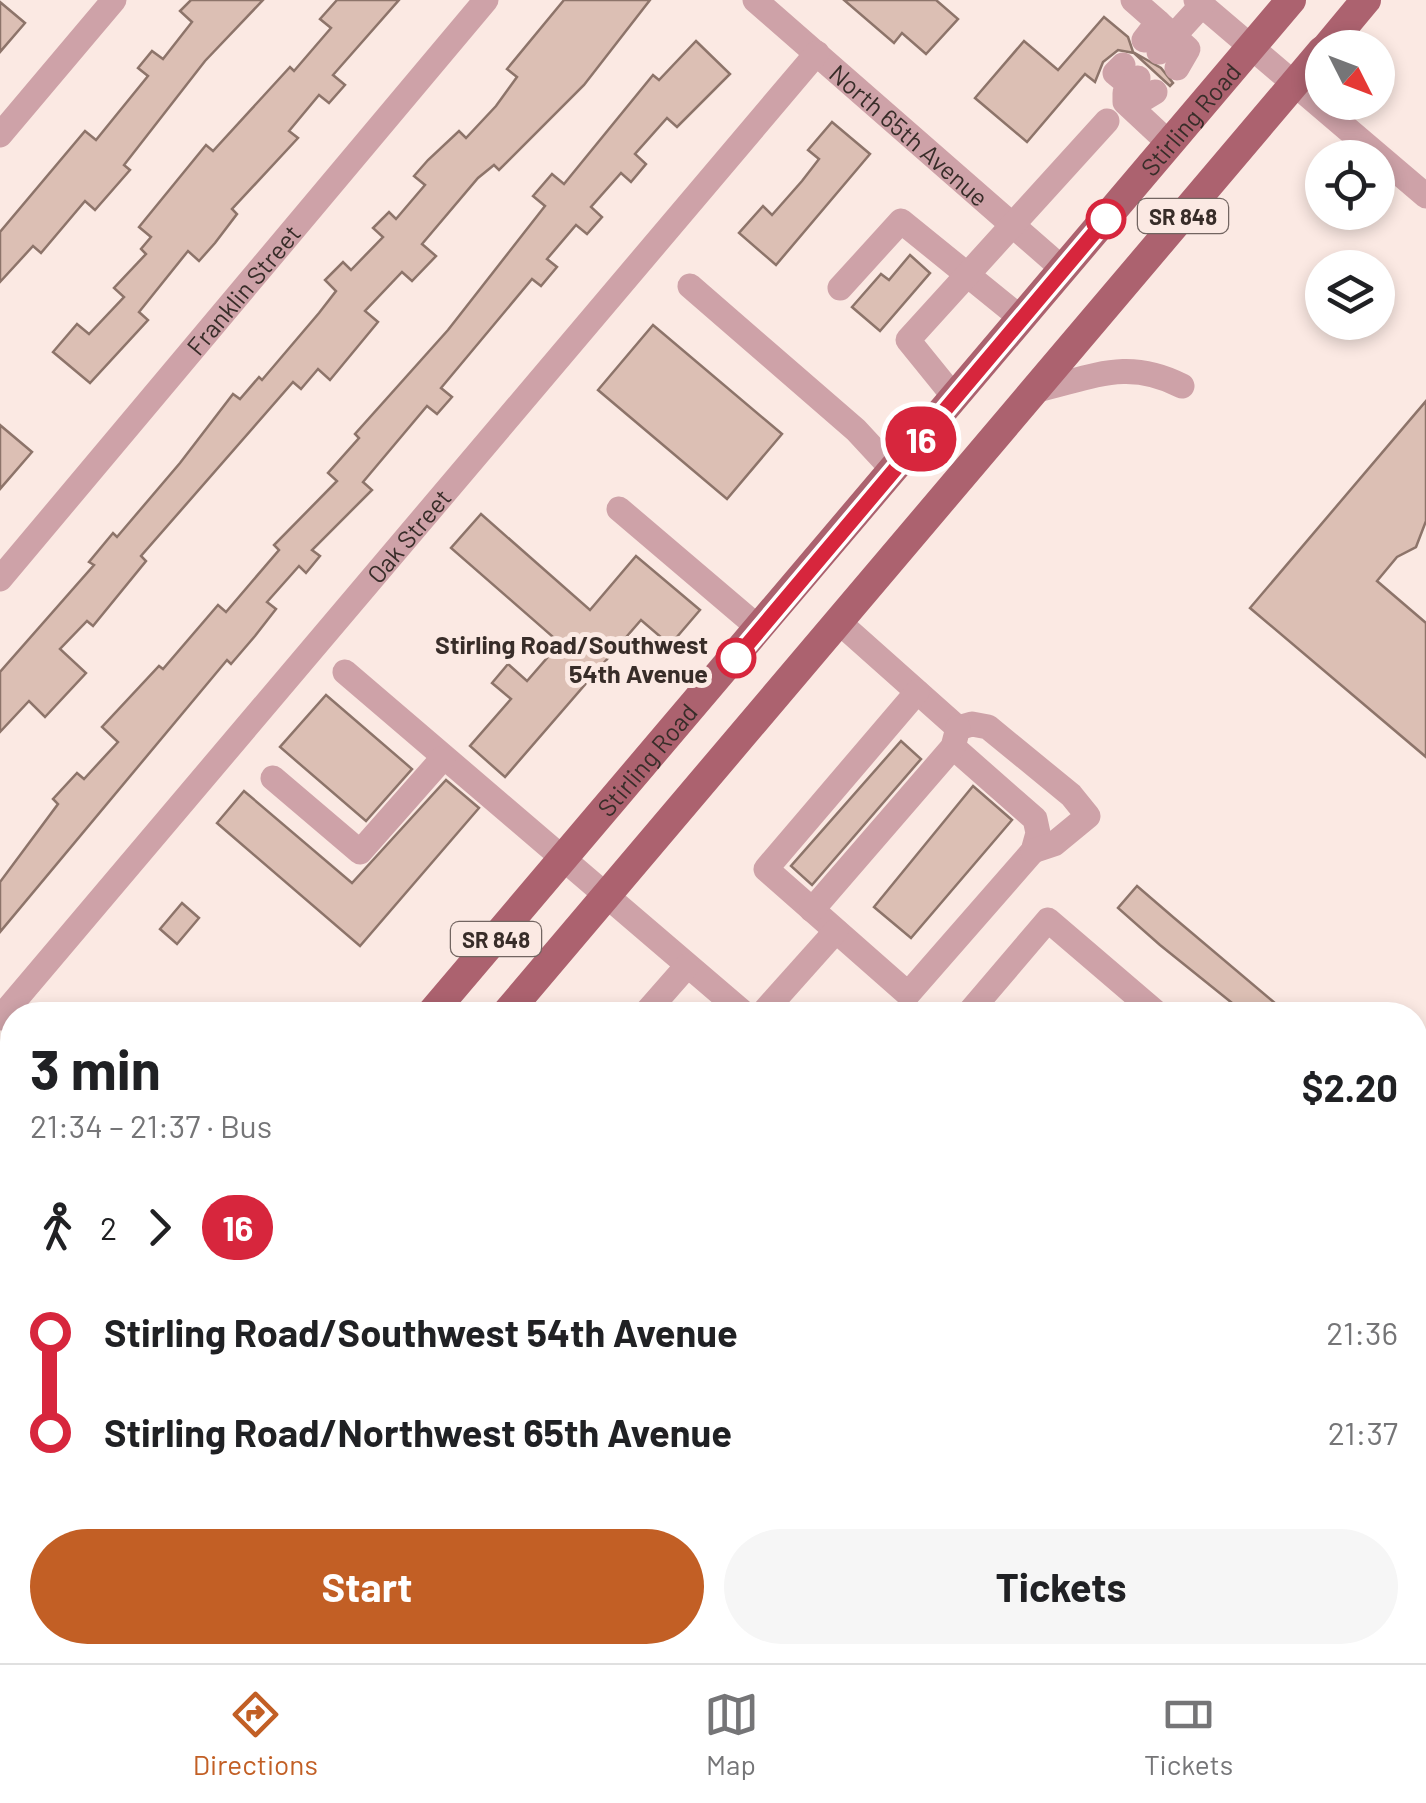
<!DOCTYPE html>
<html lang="en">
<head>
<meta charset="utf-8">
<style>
	body { margin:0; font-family:Barlow,sans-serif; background:#f6f6f6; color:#202124; height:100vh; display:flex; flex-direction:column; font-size:38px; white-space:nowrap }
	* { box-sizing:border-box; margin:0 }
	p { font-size:32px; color:#757577 }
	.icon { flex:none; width:55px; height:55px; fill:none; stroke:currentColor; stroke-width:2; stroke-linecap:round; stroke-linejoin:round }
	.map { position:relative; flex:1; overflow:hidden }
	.drawer { position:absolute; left:0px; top:1002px; width:1428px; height:662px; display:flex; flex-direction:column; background:#fff; border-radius:40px 40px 0 0; box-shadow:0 5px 15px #0003 }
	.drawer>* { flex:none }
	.badge { padding:0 20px; border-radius:32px; font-size:35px; line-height:65px }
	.needle { width:65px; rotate:132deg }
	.fabs { position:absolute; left:1305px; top:30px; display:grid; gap:20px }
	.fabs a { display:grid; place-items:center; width:90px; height:90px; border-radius:50%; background:#fff; box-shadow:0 5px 15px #0003; font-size:50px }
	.map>.badge { position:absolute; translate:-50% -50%; box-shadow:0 0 0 5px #fff }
	.legs { display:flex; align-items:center; gap:15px; height:110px; padding:0 30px; font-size:32px }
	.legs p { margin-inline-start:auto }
	.overview { display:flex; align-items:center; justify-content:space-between; height:170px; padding:0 30px }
	h1 { font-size:55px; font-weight:700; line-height:75px }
	.cta { display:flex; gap:20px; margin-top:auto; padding:20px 30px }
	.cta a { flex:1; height:115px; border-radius:60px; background:#c25f25; color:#fff; font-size:40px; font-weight:700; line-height:115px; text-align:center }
	.cta a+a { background:#f6f6f6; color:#202124 }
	ul { padding:0 30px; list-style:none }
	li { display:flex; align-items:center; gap:35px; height:100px; font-size:38px }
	li i { display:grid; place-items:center; width:15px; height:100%; margin:0 12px; background:currentColor }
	li i::after { content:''; width:25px; height:25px; margin:-12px; border:8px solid; border-radius:50%; background:#fff }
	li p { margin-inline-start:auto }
	li:first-child i { background:linear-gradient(#0000 50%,currentColor 0) }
	li:last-child i { background:linear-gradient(currentColor 50%,#0000 0) }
	.tab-bar { display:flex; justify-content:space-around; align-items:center; height:140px; border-top:2px solid #e0e0e0; background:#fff; font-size:28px; color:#757577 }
	.tab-bar a { display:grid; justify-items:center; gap:5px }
	.tab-bar .current { color:#c25f25 }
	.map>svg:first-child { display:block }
	.building { fill:#dcbfb4; stroke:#8d746a; stroke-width:2.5 }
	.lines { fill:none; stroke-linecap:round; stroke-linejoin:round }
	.minor { stroke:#cea2a8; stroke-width:25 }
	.major { stroke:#ac626f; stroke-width:30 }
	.line-1-casing { stroke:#fff; stroke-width:22 }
	.line-1 { stroke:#d7263d; stroke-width:15 }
	.stop-1-dot { fill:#fff; stroke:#d7263d; stroke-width:5 }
	.labels { text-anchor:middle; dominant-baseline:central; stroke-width:10; stroke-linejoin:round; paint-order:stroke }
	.shield { fill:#fbe9e3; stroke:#726561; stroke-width:2.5 }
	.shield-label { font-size:22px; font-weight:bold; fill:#382d29 }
	.street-label { font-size:25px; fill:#382d29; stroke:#fbe9e3 }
	.stop-label { font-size:25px; font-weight:bold; fill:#382d29; stroke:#fbe9e3; text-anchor:end }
</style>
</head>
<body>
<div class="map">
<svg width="1426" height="1663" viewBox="0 0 1426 1663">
	<rect width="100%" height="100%" fill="#fbe9e3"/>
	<g class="building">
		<path d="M191 0H263L205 61 124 165 130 170 95 210 85 201 41 253 33 246 0 282V232L85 131 96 140 148 76 138 68 152 51 163 59 192 22 180 11Z"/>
		<path d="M337 0H399L333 75 345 85 329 103 319 95 289 131 298 138 232 209 237 214 215 243 199 261 188 251 139 312 148 320 90 383 53 352 77 324 89 334 124 297 114 288 146 254 141 249 151 237 139 227 206 145 213 151 290 67 294 71 331 28 320 19Z"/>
		<path d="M564 0H650L584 85 499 170 494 165 478 178 422 244 436 256 412 281 402 272 365 311 378 322 330 380 318 369 301 389 293 382 141 556 146 561 93 626 87 621 60 649 86 673 45 717 29 701 0 732V672L94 565 89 562 113 533 117 537 180 463 233 394 240 399 259 377 262 380 319 313 336 291 325 280 343 262 351 270 383 237 373 228 389 212 396 219 425 185 414 176 428 160 459 131 466 138 496 106 517 77 507 69Z"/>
		<path d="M844 0H936L958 19 926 54 902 33 894 43Z"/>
		<path d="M0 2 25 23 0 52Z"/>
		<path d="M1104 17 1128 37 1133 52 1161 68 1173 83 1170 86 1134 53 1118 50 1103 62 1095 82 1085 74 1027 142 975 98 1024 41 1058 70Z"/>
		<path d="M696 41 730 74 677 127 667 118 635 154 646 164 631 182 621 173 591 207 602 217 587 234 576 225 547 259 557 267 541 286 532 279 441 388 452 397 437 414 427 406 363 482 372 490 312 550 320 556 306 573 299 566 267 602 276 609 255 636 231 664 227 660 0 932V882L58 804 53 799 77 773 84 779 118 742 102 727 159 666 163 669 218 605 226 612 279 550 274 545 337 481 328 473 359 438 355 434 448 330 545 206 533 196 552 174 564 184 653 75 659 80Z"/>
		<path d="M832 122 870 154 776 265 739 233 763 206 772 215 802 181 819 159 808 150Z"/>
		<path d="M910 255 930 273 880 331 852 307 881 274 889 280Z"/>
		<path d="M653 325 782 434 727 499 598 390Z"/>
		<path d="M1426 401V521L1416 547 1397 557 1377 581 1426 623V757L1250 608Z"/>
		<path d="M0 425 32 452 0 489Z"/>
		<path d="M481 514 590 610 636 556 700 610 670 645 641 620 505 777 470 746 511 699 492 683 508 664 527 681 560 643 451 548Z"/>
		<path d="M326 695 412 769 366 821 280 747Z"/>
		<path d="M901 741 921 759 812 885 791 866Z"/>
		<path d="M446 780 479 808 360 946 217 823 244 791 352 883Z"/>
		<path d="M973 786 1012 820 911 938 874 907Z"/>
		<path d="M1137 886 1173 917 1289 1015H1247L1160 945 1118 908Z"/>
		<path d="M182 903 199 918 177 944 160 929Z"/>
	</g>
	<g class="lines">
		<g class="minor">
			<path id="s1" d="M755 0 1064 270"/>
			<path d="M1133 0 1158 22"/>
			<path d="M1196 0 1426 196"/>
			<path d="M1144 40 1158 22 1188 49 1177 68"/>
			<path d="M1159 52 1202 5"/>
			<path d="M1123 65 1115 73 1145 98 1155 92"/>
			<path d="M1138 78 1125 93V102L1170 144"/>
			<path d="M0 135 114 0"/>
			<path d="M690 286 856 430 894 471"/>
			<path d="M840 288 901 221 1022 319"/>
			<path d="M1037 390C1094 377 1127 358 1182 386"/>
			<path d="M955 398 908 340 1107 121"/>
			<path d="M619 509 760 629"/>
			<path id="s2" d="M0 579 486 0"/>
			<path d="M840 623 958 728"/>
			<path d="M345 672 746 1015"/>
			<path d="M917 692 766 869 908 994 1033 851 1038 833 1035 819 953 747"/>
			<path d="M958 728 972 724 988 727 1071 795 1088 816 1054 844 1033 851"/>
			<path d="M273 778 360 852 443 758"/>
			<path d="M812 910 953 747 958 728"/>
			<path d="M644 1015 687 966"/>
			<path d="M761 1015 836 931"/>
			<path d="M967 1015 1048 920 1159 1015"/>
			<path id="s3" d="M0 1018 817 53"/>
			<path d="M0 1110 12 1121"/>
			<path d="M1415 1227 1426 1214"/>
			<path d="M0 1356 12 1343"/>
			<path d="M1415 1586 1426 1596"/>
			<path d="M296 1652 309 1663"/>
			<path d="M643 1652 656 1663"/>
			<path d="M1086 1652 1098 1663"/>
			<path d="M53 1663 60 1652"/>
			<path d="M522 1663 531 1652"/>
		</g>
		<g class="major">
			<path d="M1326 48 1366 0"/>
			<path id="s4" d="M430 1015 1291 0"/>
			<path d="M505 1015 1322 51"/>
			<path d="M0 1499 12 1485"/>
			<path d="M0 1588 12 1574"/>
		</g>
	</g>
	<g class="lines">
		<g class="line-1-casing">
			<path id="line-1" d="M736 658 1106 219"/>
		</g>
		<use href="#line-1" class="line-1"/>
	</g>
	<g class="stop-1-dot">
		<circle cx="1106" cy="219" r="18"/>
		<circle cx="736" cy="658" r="18"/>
	</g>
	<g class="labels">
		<g class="shield">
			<rect x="1138" y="199" width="90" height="34" rx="8"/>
			<rect x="451" y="922" width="90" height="34" rx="8"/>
		</g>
		<g class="shield-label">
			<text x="1183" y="216">SR 848</text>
			<text x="496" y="939">SR 848</text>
		</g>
		<g class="street-label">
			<text stroke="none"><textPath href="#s4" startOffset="1175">Stirling Road</textPath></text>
			<text stroke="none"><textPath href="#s1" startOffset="205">North 65th Avenue</textPath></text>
			<text stroke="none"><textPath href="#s2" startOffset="378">Franklin Street</textPath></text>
			<text stroke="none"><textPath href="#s3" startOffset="632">Oak Street</textPath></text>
			<text stroke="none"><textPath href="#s4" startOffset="335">Stirling Road</textPath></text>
		</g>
		<g class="stop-label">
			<text x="708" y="644">Stirling Road/Southwest<tspan x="708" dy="29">54th Avenue</tspan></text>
		</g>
	</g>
</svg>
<div class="fabs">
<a><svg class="needle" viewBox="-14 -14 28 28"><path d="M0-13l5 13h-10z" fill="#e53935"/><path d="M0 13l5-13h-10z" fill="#757577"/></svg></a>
<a><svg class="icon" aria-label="locate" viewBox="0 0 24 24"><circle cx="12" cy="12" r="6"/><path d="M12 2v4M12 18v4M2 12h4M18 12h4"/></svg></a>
<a><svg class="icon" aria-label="layers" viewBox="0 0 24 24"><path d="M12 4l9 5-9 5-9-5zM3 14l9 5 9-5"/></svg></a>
</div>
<b class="badge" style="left:921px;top:439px;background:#d7263d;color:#fff">16</b>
<section class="drawer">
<div class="overview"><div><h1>3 min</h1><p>21:34 – 21:37 · Bus</p></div><b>$2.20</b></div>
<div class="legs"><svg class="icon" aria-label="walk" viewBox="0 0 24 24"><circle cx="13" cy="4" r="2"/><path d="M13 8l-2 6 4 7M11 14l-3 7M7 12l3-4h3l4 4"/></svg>2<svg class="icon" aria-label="forward" viewBox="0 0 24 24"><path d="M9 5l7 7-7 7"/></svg><b class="badge" style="background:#d7263d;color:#fff">16</b></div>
<ul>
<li><i style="color:#d7263d"></i><b>Stirling Road/Southwest 54th Avenue</b><p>21:36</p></li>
<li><i style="color:#d7263d"></i><b>Stirling Road/Northwest 65th Avenue</b><p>21:37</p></li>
</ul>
<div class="cta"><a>Start</a><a>Tickets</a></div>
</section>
</div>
<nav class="tab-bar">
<a class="current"><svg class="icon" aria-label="directions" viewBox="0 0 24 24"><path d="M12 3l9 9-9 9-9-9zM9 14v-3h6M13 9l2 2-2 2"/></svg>Directions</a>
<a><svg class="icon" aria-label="map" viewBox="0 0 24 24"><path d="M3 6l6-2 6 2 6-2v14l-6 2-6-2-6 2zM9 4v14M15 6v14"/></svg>Map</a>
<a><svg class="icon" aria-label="tickets" viewBox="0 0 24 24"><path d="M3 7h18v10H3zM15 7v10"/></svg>Tickets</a>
</nav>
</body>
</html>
